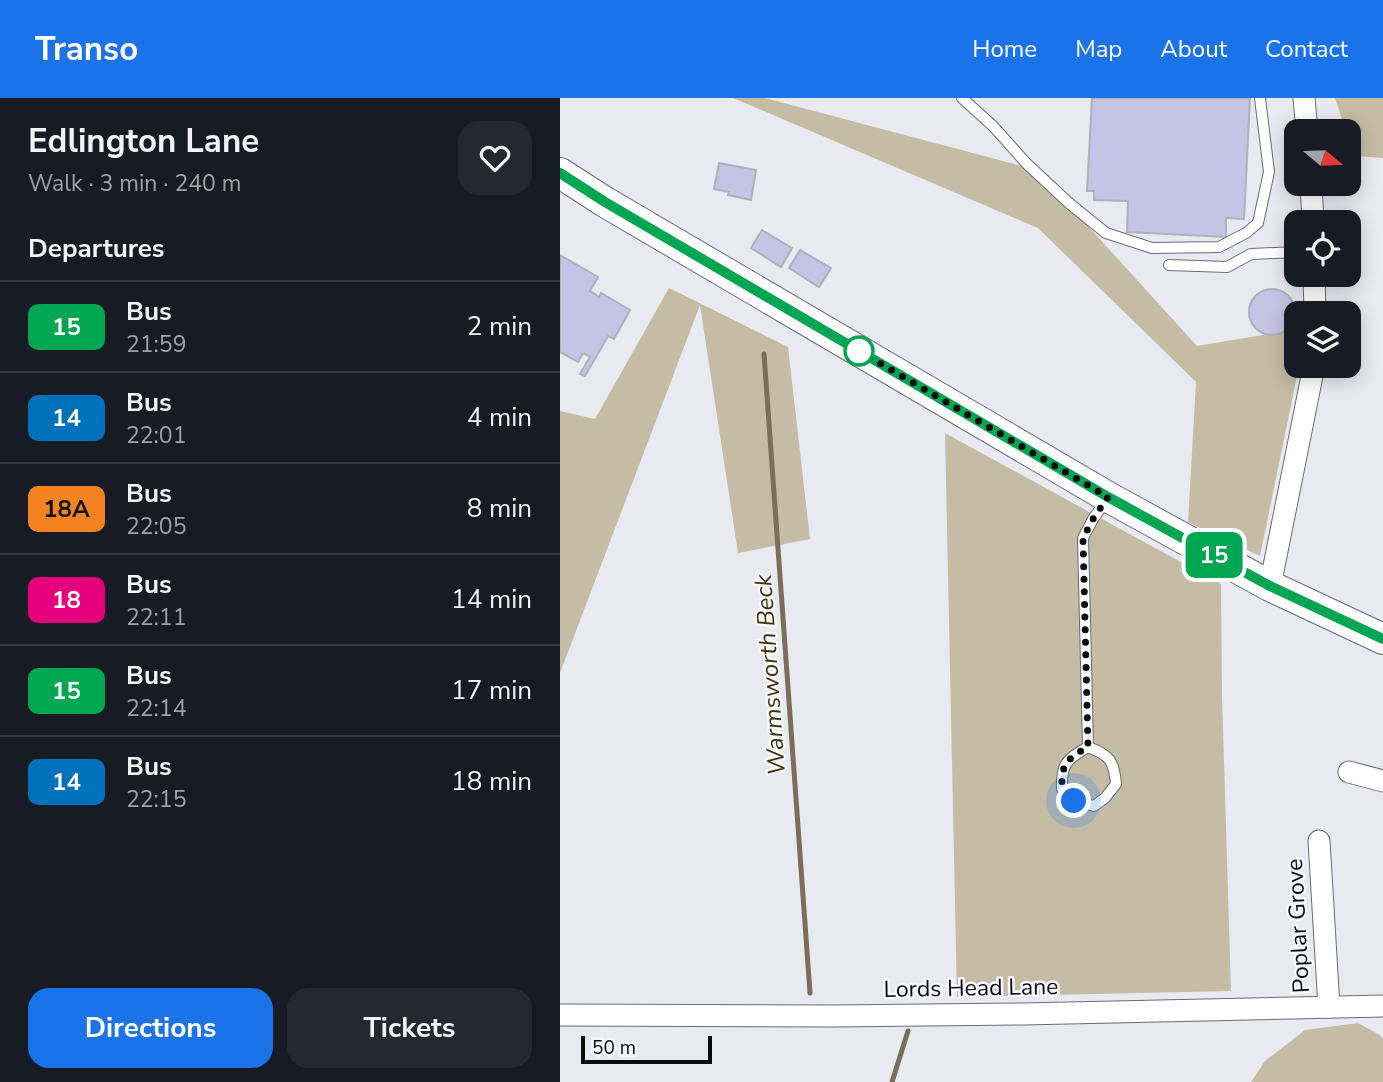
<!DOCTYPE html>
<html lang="en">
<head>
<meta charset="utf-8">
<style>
	body { margin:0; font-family:"Nunito Sans",sans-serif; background:#242831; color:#f1f3f6; height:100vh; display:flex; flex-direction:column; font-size:26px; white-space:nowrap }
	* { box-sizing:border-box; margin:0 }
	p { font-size:23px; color:#9ea1a6 }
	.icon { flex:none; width:38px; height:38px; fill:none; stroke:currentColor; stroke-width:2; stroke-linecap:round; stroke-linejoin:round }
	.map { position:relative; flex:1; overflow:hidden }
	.sheet { display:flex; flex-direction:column; background:#171b24; width:560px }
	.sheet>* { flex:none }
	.badge { padding:0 14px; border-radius:10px; font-size:24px; line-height:46px }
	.needle { width:46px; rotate:109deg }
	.buttons { position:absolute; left:724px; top:21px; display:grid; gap:14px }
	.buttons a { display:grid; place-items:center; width:77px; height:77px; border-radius:14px; background:#171b24; box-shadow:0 4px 18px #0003; font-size:35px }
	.scale { position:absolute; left:21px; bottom:18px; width:131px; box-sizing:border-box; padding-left:7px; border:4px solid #0c0c0e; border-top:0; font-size:19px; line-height:24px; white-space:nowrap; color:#0c0c0e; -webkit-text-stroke:5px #f6f6fe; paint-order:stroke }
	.you { position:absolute; width:35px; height:35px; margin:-18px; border:5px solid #fff; border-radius:50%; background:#1a73e8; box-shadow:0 0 0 10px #1a73e833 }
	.map>.badge { position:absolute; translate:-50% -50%; box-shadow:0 0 0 4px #fff }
	h2 { padding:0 28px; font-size:26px; line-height:63px }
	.round { display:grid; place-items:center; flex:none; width:74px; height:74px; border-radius:21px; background:#242831 }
	.headline { display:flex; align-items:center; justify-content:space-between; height:119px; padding:0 28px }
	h1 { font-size:33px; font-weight:700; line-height:52px }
	.action { display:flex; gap:14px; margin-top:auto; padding:14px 28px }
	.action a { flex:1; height:80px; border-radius:21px; background:#1a73e8; color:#fff; font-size:28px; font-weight:700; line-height:80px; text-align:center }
	.action a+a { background:#242831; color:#f1f3f6 }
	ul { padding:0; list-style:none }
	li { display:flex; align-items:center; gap:21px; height:91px; padding:0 28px; border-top:2px solid #363941 }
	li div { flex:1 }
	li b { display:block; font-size:26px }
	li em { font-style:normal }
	li .badge { min-width:77px; font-weight:700; text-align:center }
	header { display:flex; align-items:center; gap:42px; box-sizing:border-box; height:98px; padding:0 35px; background:#1a73e8; color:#fff }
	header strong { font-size:33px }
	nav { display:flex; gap:38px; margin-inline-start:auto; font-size:24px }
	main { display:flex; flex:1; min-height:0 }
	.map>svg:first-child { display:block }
	.green { fill:#c4bca5 }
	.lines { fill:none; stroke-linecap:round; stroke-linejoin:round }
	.stream { stroke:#776f59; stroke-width:5 }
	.building { fill:#c5c4e6; stroke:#b0b0b8; stroke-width:2 }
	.lane-casing { stroke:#6b6b72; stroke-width:12 }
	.street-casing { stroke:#6b6b72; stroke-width:23 }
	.secondary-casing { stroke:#6b6b72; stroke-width:32 }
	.lane { stroke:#fff; stroke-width:10 }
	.street { stroke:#fff; stroke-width:21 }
	.secondary { stroke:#fff; stroke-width:30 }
	.line-casing { stroke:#fff; stroke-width:16 }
	.line { stroke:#00a651; stroke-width:10 }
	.walk { stroke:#0c0c0e; stroke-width:7; stroke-dasharray:0 12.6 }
	.stop-dot { fill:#fff; stroke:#00a651; stroke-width:3.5 }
	.labels { text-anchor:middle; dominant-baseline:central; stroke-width:5; stroke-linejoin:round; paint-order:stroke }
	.street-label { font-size:23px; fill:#0c0c0e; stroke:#f6f6fe }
	.water-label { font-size:24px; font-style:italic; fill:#403305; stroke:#f6f6fe }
</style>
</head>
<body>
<header>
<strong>Transo</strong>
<nav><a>Home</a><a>Map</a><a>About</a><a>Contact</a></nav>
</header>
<main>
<section class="sheet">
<div class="headline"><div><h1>Edlington Lane</h1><p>Walk · 3 min · 240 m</p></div><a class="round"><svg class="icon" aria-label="heart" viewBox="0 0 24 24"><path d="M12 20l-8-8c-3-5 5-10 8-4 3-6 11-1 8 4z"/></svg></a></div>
<h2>Departures</h2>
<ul>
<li><span class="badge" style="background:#00a651;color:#fff">15</span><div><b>Bus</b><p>21:59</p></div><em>2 min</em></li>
<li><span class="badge" style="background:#0072bc;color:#fff">14</span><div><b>Bus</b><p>22:01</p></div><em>4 min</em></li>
<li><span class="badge" style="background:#f58220;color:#111">18A</span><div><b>Bus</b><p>22:05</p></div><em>8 min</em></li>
<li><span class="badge" style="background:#e6007e;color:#fff">18</span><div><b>Bus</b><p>22:11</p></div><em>14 min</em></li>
<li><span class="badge" style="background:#00a651;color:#fff">15</span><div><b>Bus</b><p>22:14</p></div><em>17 min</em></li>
<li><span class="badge" style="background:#0072bc;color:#fff">14</span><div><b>Bus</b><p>22:15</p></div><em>18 min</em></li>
</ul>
<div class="action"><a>Directions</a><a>Tickets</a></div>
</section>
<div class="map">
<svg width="823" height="984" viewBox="0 0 823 984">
	<rect width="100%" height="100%" fill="#e9e9f1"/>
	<g class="green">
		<path d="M173 0H205L477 72 637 248 727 233 737 243V268H739L700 458 628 424 636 284 478 130Z"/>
		<path d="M775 0H823V60L795 58 789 42V33H786Z"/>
		<path d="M109 190 228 249 250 441 178 455 140 207 0 575V313L35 321Z"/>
		<path d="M385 335 661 486 662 598 671 893 397 899Z"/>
		<path d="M798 925 820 937 823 941V984H691L705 963 745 932Z"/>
	</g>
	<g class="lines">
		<g class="stream">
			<path d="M204 256 250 895"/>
			<path d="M332 984 348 933"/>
		</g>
	</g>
	<g class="building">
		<path d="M532 0H690L684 121 666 120V139L567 134 568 103 534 102V93H527Z"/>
		<path d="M159 65 196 72 191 102 168 97 169 94 154 91Z"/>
		<path d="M202 132 232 150 221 169 191 150Z"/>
		<path d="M240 152 271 170 259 189 229 170Z"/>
		<path d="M0 157 38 179 30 193 39 199 41 195 70 212 54 241 48 238 25 278 20 276 30 259 23 255 18 264 0 254Z"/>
		<circle cx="712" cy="214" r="23"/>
	</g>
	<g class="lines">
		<g class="lane-casing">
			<g id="lane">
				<path d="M402 0 433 28 466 65 510 106 546 135 592 150 659 149 686 135 698 125 709 74 700 0"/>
				<path d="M609 167 667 169 691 156 737 154"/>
				<path d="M528 649 523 440 533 421 548 400"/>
				<path d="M528 649C550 657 554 663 556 686L545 700 534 708 514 703 502 691C501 665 507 661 528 649Z"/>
			</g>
		</g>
		<g class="street-casing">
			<g id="street">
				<path d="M744 0 747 33"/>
				<path d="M751 86 753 124"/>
				<path d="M754 177 755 215"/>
				<path d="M710 488 754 268"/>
				<path d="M789 674 823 683"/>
				<path d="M759 743 769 909"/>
				<path d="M0 917 273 918 463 916 823 908"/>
			</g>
		</g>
		<g class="secondary-casing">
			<path id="secondary" d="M0 75 45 104 548 399 710 488 823 541"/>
		</g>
		<use href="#lane" class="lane"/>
		<use href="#street" class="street"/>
		<use href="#secondary" class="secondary"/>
	</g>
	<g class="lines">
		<g class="line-casing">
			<path id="line" d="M0 75 45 104 548 399 710 488 823 541"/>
		</g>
		<use href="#line" class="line"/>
		<path class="walk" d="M299 253 548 399 533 421 523 440 528 649C507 661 501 665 502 691L514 703"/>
	</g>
	<circle class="stop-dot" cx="299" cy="253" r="14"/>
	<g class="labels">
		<g class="street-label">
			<text transform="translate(738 828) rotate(-93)">Poplar Grove</text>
			<text transform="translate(411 890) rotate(-1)">Lords Head Lane</text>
		</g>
		<g class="water-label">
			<text transform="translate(210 577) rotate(-94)">Warmsworth Beck</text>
		</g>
	</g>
</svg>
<div class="buttons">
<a><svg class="needle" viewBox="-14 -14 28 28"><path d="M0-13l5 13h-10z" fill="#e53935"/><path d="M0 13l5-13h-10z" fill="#9ea1a6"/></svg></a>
<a><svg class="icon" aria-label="locate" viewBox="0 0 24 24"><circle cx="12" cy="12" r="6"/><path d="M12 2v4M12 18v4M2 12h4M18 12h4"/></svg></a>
<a><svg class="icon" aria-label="layers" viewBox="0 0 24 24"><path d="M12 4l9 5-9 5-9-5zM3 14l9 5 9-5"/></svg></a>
</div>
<div class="scale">50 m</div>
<div class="you" style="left:514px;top:703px"></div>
<b class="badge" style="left:654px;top:457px;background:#00a651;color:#fff">15</b>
</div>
</main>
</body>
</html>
